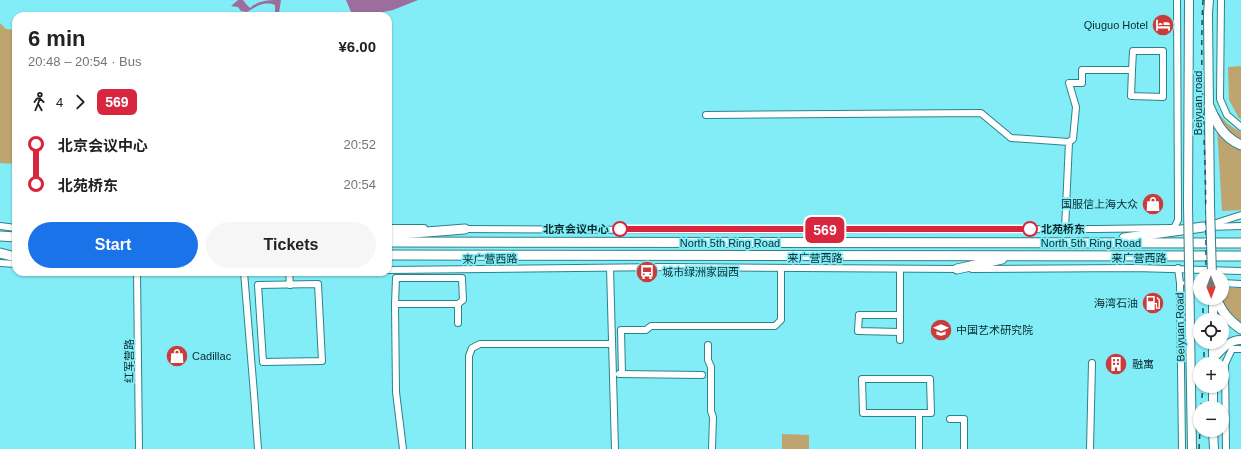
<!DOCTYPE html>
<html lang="en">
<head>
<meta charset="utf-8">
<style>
	body { margin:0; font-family:Arial,"Noto Sans SC",sans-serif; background:#f6f6f6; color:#222; height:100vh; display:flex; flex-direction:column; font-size:15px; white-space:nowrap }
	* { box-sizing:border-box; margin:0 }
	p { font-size:13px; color:#767676 }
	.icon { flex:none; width:22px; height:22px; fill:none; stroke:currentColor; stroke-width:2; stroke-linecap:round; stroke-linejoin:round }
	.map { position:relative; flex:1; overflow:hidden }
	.side { position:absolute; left:12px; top:12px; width:380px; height:264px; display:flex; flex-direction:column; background:#fff; border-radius:12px; box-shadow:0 1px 3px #0004 }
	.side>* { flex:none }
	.badge { padding:0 8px; border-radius:6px; font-size:14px; line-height:26px }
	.needle { width:26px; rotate:179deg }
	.buttons { position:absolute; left:1193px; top:269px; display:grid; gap:8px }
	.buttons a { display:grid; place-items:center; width:36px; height:36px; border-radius:50%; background:#fff; box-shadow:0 1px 3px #0004; font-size:20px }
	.map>.badge { position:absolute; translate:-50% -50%; box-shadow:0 0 0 2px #fff }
	.legs { display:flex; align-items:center; gap:6px; height:44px; padding:0 16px; font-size:13px }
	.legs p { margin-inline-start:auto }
	.head { display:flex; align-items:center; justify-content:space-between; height:68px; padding:0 16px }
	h1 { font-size:22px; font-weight:700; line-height:30px }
	.cta { display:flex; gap:8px; margin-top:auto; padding:8px 16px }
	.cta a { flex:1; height:46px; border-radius:24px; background:#1a73e8; color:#fff; font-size:16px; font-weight:700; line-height:46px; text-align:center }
	.cta a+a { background:#f6f6f6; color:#222 }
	ul { padding:0 16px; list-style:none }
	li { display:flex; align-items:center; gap:14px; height:40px; font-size:15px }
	li i { display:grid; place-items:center; width:6px; height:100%; margin:0 5px; background:currentColor }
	li i::after { content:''; width:10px; height:10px; margin:-5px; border:3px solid; border-radius:50%; background:#fff }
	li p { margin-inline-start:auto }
	li:first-child i { background:linear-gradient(#0000 50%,currentColor 0) }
	li:last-child i { background:linear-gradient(currentColor 50%,#0000 0) }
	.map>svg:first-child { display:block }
	.green { fill:#bea46e }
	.water { fill:#9b6e9e }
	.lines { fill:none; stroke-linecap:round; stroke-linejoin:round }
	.minor-casing { stroke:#2e828a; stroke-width:8 }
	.major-casing { stroke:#2e828a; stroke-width:10 }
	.highway-casing { stroke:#2e828a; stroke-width:11 }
	.minor { stroke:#fff; stroke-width:6 }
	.major { stroke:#fff; stroke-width:8 }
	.highway { stroke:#fff; stroke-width:9 }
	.rail { stroke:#1f5155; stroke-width:1.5; stroke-dasharray:5 5; stroke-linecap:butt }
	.major-bridge-casing { stroke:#2e828a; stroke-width:10; stroke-linecap:butt }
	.major-bridge { stroke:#fff; stroke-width:8 }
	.line-1-casing { stroke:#fff; stroke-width:9 }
	.line-1 { stroke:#d7263d; stroke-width:6 }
	.stop-1-dot { fill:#fff; stroke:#d7263d; stroke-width:2 }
	.labels { text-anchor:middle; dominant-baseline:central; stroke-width:3.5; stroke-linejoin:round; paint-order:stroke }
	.poi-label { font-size:11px; fill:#082c2f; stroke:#82ecf7; text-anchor:start }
	.street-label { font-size:11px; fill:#082c2f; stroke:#82ecf7 }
	.stop-label { font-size:11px; font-weight:bold; fill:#082c2f; stroke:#82ecf7; text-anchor:end }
</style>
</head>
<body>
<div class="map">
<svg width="1241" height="449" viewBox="0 0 1241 449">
	<rect width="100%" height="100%" fill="#82ecf7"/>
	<g class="green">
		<path d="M0 23 6 29 16 30V164L0 163Z"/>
		<path d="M1241 66V119L1239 118 1229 100 1228 67Z"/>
		<path d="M1216 110C1223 120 1230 127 1241 132V210L1222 211Z"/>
		<path d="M1222 288H1241V327L1225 313 1220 298H1222Z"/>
		<path d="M782 434 809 435V449H782Z"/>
	</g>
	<g class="water">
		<path d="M238 0H243L246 4 250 8C259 0 269 0 281 0L279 13 281 16H277L275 12V5C264 1 257 6 247 12L241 11 238 7 231 6Z"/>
		<path d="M346 0H435H418L393 10 378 13 351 12Z"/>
	</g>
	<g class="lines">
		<g class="minor-casing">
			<g id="minor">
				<path d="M1221 0 1220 99 1227 115 1241 127"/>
				<path d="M706 115 981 113 1011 138 1069 142 1065 229"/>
				<path d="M1069 142 1073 139 1076 107 1069 83H1082V70H1132L1131 96 1163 97V51H1133L1132 70"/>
				<path d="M1210 225 1241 215"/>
				<path d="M0 226 16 228"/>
				<path d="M1208 227 1241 226"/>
				<path d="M388 228H424"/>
				<path d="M1174 228 1178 220V212L1177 0"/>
				<path d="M462 229 659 230 1096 229 1172 228"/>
				<path d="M0 263 16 264"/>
				<path d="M610 268 615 449"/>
				<path d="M1178 268 1180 283 1182 449"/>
				<path d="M972 269 1135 268 1241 271"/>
				<path d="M388 270 666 267 960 269"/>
				<path d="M137 272 139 449"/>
				<path d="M244 272 254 394 258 449"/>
				<path d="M289 272 290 285"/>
				<path d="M1186 283H1200"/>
				<path d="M1222 283 1241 284"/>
				<path d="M318 284 322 361 263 362 258 285Z"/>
				<path d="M395 304 396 278H462L463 300 458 304"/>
				<path d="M900 332 858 331 859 315H900"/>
				<path d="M900 340V269"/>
				<path d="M708 345V360L711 367V411L713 417 712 449"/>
				<path d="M619 374 702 375"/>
				<path d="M622 374 621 330H646L651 326H775L781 320V268"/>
				<path d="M862 379H930L931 413H863Z"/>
				<path d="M950 419H964V449"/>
				<path d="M403 449 396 392 395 304H458V323"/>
				<path d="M469 449V356L472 348 480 344H612"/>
				<path d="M919 449V413"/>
				<path d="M1090 449 1092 363"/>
				<path d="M1226 449 1225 364 1232 349H1241"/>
			</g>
		</g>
		<g class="major-casing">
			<g id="major">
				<path d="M1209 0 1208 14 1210 206"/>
				<path d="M1188 204 1189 0"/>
				<path d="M1213 320V298"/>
				<path d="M1213 359C1221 350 1228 340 1241 340"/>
				<path d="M1213 361V342"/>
				<path d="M1213 386V408"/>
				<path d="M1213 430 1214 449"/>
			</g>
		</g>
		<g class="highway-casing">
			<g id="highway">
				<path d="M1209 106C1217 124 1223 137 1241 145"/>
				<path d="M388 235 465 229"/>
				<path d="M0 236 16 237"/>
				<path d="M1124 238 1203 227"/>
				<path d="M388 242 1241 243"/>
				<path d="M0 253 16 257"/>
				<path d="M388 255 1241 256"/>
				<path d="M957 269 1002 259"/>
				<path d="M1216 298C1222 312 1228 320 1241 329"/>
			</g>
		</g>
		<use href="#minor" class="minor"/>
		<use href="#major" class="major"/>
		<use href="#highway" class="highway"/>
		<g class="rail">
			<path d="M1203 0C1200 55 1203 109 1205 164 1206 201 1206 239 1206 276"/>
			<path d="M1203 298V320"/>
			<path d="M1204 342V364"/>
			<path d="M1201 408 1203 386"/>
			<path d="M1199 449 1200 429"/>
		</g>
		<g class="major-bridge-casing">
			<g id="major-bridge">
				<path d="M1188 204 1192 449"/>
				<path d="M1210 206 1212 276"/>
			</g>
		</g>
		<use href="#major-bridge" class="major-bridge"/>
	</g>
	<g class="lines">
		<g class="line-1-casing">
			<path id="line-1" d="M620 229H1030"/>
		</g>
		<use href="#line-1" class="line-1"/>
	</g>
	<defs>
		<g id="hotel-disc" transform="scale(1.15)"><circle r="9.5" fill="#ca3b3c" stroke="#82ecf7"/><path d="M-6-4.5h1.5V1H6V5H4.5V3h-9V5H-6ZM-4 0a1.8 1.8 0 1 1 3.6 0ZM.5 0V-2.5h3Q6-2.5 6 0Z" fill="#fff"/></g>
		<g id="shop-disc" transform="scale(1.15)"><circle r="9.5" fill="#ca3b3c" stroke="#82ecf7"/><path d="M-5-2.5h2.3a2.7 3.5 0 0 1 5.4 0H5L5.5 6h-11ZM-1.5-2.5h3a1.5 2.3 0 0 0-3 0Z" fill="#fff"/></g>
		<g id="bus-disc" transform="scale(1.15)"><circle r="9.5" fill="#ca3b3c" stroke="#82ecf7"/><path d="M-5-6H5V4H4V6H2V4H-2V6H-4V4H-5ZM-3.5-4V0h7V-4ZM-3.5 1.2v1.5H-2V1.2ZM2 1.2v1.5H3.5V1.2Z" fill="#fff"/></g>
		<g id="fuel-disc" transform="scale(1.15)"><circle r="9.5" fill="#ca3b3c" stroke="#82ecf7"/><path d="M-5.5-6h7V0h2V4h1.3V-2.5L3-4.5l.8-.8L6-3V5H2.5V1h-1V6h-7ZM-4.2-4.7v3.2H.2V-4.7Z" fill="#fff"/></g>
		<g id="university-disc" transform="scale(1.15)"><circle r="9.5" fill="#ca3b3c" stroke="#82ecf7"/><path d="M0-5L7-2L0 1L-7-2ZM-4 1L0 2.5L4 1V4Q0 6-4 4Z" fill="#fff"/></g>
		<g id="building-disc" transform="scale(1.15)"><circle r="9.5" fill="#ca3b3c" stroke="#82ecf7"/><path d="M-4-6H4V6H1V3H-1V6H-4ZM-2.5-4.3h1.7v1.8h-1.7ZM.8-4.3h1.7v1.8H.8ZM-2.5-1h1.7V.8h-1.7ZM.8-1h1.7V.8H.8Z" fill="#fff"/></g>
	</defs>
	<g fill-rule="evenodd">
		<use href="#hotel-disc" x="1163" y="25"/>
		<use href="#shop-disc" x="1153" y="204"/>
		<use href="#bus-disc" x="647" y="272"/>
		<use href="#fuel-disc" x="1153" y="303"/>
		<use href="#university-disc" x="941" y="330"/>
		<use href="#shop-disc" x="177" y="356"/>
		<use href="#building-disc" x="1116" y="364"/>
	</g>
	<g class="stop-1-dot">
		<circle cx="620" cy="229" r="7"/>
		<circle cx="1030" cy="229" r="7"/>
	</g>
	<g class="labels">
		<g class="poi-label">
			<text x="1148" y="25" text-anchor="end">Qiuguo Hotel</text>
			<text x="1138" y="204" text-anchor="end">国服信上海大众</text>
			<text x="662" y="272">城市绿洲家园西</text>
			<text x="1138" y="303" text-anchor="end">海湾石油</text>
			<text x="956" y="330">中国艺术研究院</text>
			<text x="192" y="356">Cadillac</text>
			<text x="1132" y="364">融寓</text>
		</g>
		<g class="street-label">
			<text transform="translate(1198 103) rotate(-90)">Beiyuan road</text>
			<text x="730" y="243">North 5th Ring Road</text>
			<text x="1091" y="243">North 5th Ring Road</text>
			<text x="815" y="258">来广营西路</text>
			<text x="1139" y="258">来广营西路</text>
			<text transform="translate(490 259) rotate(-1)">来广营西路</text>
			<text transform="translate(1180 327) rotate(-91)">Beiyuan Road</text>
			<text transform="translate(129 361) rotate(-90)">红军营路</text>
		</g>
		<g class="stop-label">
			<text x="609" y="229">北京会议中心</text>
			<text x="1041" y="229" text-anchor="start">北苑桥东</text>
		</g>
	</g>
</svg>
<div class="buttons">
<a><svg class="needle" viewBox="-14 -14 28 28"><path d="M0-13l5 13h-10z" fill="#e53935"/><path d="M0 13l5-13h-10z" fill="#767676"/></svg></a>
<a><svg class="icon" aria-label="locate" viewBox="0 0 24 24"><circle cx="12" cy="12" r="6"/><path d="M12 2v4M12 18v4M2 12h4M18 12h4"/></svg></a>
<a>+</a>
<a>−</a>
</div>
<b class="badge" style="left:825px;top:230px;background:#d7263d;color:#fff">569</b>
<section class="side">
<div class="head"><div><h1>6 min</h1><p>20:48 – 20:54 · Bus</p></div><b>¥6.00</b></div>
<div class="legs"><svg class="icon" aria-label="walk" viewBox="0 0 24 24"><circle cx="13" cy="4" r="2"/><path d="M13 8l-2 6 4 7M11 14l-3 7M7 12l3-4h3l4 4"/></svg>4<svg class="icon" aria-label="forward" viewBox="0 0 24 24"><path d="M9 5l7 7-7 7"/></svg><b class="badge" style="background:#d7263d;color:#fff">569</b></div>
<ul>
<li><i style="color:#d7263d"></i><b>北京会议中心</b><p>20:52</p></li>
<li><i style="color:#d7263d"></i><b>北苑桥东</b><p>20:54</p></li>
</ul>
<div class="cta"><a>Start</a><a>Tickets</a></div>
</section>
</div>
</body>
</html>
